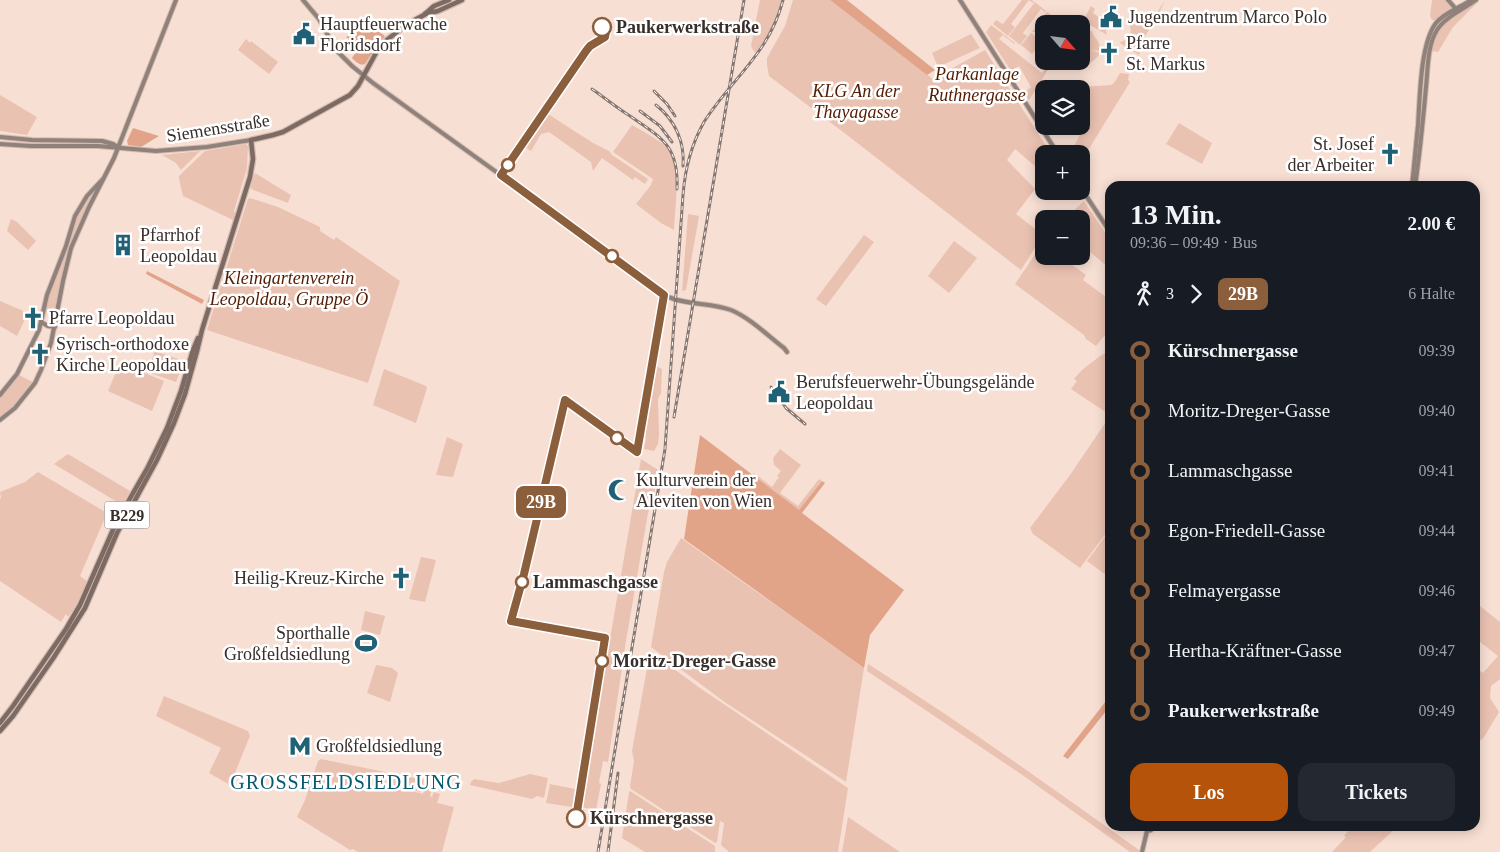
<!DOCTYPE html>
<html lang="de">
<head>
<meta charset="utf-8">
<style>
	body { margin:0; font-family:"Times New Roman",serif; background:#242831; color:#f1f3f6; height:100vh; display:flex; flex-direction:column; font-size:19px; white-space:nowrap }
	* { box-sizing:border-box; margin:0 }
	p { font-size:16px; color:#9ea1a6 }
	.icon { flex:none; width:28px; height:28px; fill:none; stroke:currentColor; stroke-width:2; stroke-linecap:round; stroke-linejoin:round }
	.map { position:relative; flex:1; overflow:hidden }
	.details { position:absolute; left:1105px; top:181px; width:375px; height:650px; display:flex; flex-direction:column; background:#171b24; border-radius:15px; box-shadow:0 2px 12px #0003 }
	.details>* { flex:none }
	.badge { padding:0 10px; border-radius:8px; font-size:18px; line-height:32px }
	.needle { width:32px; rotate:118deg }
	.fabs { position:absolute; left:1035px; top:15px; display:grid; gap:10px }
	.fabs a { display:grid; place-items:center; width:55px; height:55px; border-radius:10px; background:#171b24; box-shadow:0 2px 12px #0003; font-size:25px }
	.map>.badge { position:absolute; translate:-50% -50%; box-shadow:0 0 0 2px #fff }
	.legs { display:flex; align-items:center; gap:8px; height:55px; padding:0 25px; font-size:16px }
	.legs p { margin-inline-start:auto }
	.head { display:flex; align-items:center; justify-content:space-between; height:85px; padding:0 25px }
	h1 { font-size:28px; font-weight:800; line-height:38px }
	.cta { display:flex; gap:10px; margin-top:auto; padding:10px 25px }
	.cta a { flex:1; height:58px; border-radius:15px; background:#b45309; color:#fff; font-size:20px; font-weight:800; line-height:58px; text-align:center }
	.cta a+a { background:#242831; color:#f1f3f6 }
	ul { padding:0 25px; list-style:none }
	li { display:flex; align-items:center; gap:18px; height:60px; font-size:19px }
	li i { display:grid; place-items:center; width:8px; height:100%; margin:0 6px; background:currentColor }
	li i::after { content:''; width:12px; height:12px; margin:-6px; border:4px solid; border-radius:50%; background:#171b24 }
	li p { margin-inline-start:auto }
	li:first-child i { background:linear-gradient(#0000 50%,currentColor 0) }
	li:last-child i { background:linear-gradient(currentColor 50%,#0000 0) }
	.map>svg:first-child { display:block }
	.green { fill:#eac2b2 }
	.forest { fill:#e2a489 }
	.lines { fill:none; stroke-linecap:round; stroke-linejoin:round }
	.secondary-casing { stroke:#d2bcb2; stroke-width:6 }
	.primary-casing { stroke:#d2bcb2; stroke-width:7 }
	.secondary { stroke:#91817b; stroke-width:4 }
	.primary { stroke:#7d6a62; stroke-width:4.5 }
	.rail-casing { stroke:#877770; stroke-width:3 }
	.rail { stroke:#fff; stroke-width:1; stroke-dasharray:4; stroke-linecap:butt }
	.line-1-casing { stroke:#fff; stroke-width:11 }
	.line-1 { stroke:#8b5e3c; stroke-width:8 }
	.stop-1-dot { fill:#fff; stroke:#8b5e3c; stroke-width:2.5 }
	.labels { text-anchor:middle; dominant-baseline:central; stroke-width:5; stroke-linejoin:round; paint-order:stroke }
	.shield { fill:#fff; stroke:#746d6a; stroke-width:1 }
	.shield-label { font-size:16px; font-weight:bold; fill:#382e2a }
	.poi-label { font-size:18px; fill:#382e2a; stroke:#fff; text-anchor:start }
	.stop-label { font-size:18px; font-weight:bold; fill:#382e2a; stroke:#fff; text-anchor:start }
	.park-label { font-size:18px; font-style:italic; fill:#531c00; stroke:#fff }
	.street-label { font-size:18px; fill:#382e2a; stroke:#fff }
	.quarter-label { font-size:20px; letter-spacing:1px; fill:#065b72; stroke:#fff }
</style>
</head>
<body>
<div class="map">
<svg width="1500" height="852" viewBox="0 0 1500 852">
	<rect width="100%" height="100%" fill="#f8dfd4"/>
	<g class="green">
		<path d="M760 0H782L770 32 756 53 753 50 751 46Z"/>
		<path d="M793 0H830L933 79 985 50 1051 154H1044L1043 173 1015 149 1007 160 1035 189 1016 214 1043 235 1021 270 847 135 769 76 767 65V58L785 26Z"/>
		<path d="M1022 0H1032L1034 2 1033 3 1029 0 1011 24 1015 27 1008 36 993 24 996 20 1003 24Z"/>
		<path d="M1165 0 1156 20 1145 36 1147 43 1142 40 1134 51H1137L1140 53 1139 55 1121 44 1120 42C1133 39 1133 28 1126 19L1133 18 1148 27Z"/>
		<path d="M1432 0H1446L1451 7 1450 10 1437 20H1432L1430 16Z"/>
		<path d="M1035 2 1046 11 1045 12 1041 9 1023 33 1027 36 1020 45 1009 36Z"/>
		<path d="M1475 2 1476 4 1453 27 1438 52 1432 51C1435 22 1454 17 1475 2Z"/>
		<path d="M1091 6 1095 9 1093 13 1109 24 1107 30 1106 31 1107 35 1083 21Z"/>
		<path d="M1047 12 1058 20 1057 21 1053 18 1049 24H1044V30L1035 42 1039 45 1032 54 1021 45 1031 33 1035 36 1038 31 1037 30 1035 32H1032Z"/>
		<path d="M991 25 1015 43 1014 44 1007 38V37L1006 38 1003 35 999 39 1042 73 1045 69 1041 66 1043 64 1049 68 1029 100 1024 93 1031 87 1019 66 1011 71 986 32Z"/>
		<path d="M1092 31C1093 38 1100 39 1100 49L1099 51 1091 50 1100 53C1095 62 1086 67 1076 61H1081V32Z"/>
		<path d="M971 34 980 48 938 67 932 53Z"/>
		<path d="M246 39 250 43 251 41 278 62 269 74 238 50Z"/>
		<path d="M1120 73 1129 74 1128 80 1130 82 1081 162V154H1080L1082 150 1076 146 1074 148 1075 154H1070L1083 129 1082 124 1084 122 1081 121 1082 87 1111 85 1114 83Z"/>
		<path d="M0 95 37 117 27 135 0 131Z"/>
		<path d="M548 114 593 143 609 151 612 155 648 179 645 184 635 177 633 180 602 158 593 171 591 162 549 132 541 134 531 151 525 147Z"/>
		<path d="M1179 123 1212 143 1202 164 1166 144Z"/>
		<path d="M632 125C641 130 663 142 668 149 682 169 675 207 674 230L661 223 636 204 651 185 653 179 613 152Z"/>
		<path d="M246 144 248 146 247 168 234 211 235 213 233 220 183 196 179 179V176L205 151Z"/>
		<path d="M200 151 181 170 176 163 162 155Z"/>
		<path d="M255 173 291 195 288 203 253 190 250 187Z"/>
		<path d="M97 187 69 248 53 321 49 320 51 313 47 312 45 319H44L50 292 67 247 78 213 86 198Z"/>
		<path d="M250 198 278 207 320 227V231L334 240 336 237 400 281 368 383 207 330 248 199Z"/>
		<path d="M1084 201 1110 240V269L1081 244V219H1065Z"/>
		<path d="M688 214 699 216 686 290 682 291Z"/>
		<path d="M11 219 17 222 36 241 28 250 7 231Z"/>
		<path d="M864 235 874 242 826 306 816 299Z"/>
		<path d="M954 241 977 258 949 293 928 276Z"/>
		<path d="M1043 243 1044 244V256H1060L1086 275 1083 280 1110 300V329L1096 346 1086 339 1084 335 1015 284Z"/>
		<path d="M0 301 28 313 17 336 0 326Z"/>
		<path d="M1110 349V415L1071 389 1077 381 1074 379C1084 366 1097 359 1110 349Z"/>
		<path d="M155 351 184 361 176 382 147 372Z"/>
		<path d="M120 363 164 381 152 411 108 391Z"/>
		<path d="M656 366 662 369 661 393 658 399 659 435 658 444 654 451 644 449 646 438 645 436Z"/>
		<path d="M384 369 426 386 427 388 416 423 373 405Z"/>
		<path d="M17 374 35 383 15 408 0 420V395Z"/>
		<path d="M1110 416V528L1080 568 1033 534 1030 528 1070 475Z"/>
		<path d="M447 437 463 444 453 477 436 475Z"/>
		<path d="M780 449 801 465 780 493 798 506 819 479 822 481 799 511 752 475 754 473 772 487 779 477 777 476 781 471 774 465 773 458Z"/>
		<path d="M68 454 130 491 122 505 54 464Z"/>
		<path d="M641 459 658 470 654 496 648 513 626 641 608 762 603 761 599 783 601 784 596 810 581 807Z"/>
		<path d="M38 472 107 513 80 576 87 581C82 594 77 606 68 617L66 614 61 622 0 581V499L1 498 0 492 25 482Z"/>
		<path d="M1110 530V578L1087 561Z"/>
		<path d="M681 538 864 668 846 782 726 703 651 647 664 572 667 562Z"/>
		<path d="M421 557 436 560 425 602 409 599Z"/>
		<path d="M1475 602 1500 622V679L1491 686 1490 698 1499 712 1484 737 1475 745V667L1483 673 1498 656 1475 638Z"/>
		<path d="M365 611 385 616 380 635 361 630Z"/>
		<path d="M650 652 692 682 697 686 848 788 838 852H729L721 845 724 823 720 821 717 842 715 843 631 789 630 786 634 761 632 751Z"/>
		<path d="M868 664C961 722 1050 787 1139 850V852H1130L1021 774 867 671Z"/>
		<path d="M376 665 392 668 398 673 390 702 367 693Z"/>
		<path d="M164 696 248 731 250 736 230 785 209 773 221 748 156 716Z"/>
		<path d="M321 759 424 780 421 792 408 788V790L423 794 426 782 433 784 430 796 432 797 434 792 440 794 437 803 454 807 442 852H358L353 849 350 850 297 817 305 800 318 761Z"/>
		<path d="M530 774 548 778 544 798 537 796 532 799 470 785 471 782 474 779 499 783Z"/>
		<path d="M550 784 575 789 572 807 546 803Z"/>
		<path d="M630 791 715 846V852H645L622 838 629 792Z"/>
		<path d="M848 817 900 852H842Z"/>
		<path d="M1352 826H1398L1370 852H1332L1345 838 1346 837 1344 836Z"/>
	</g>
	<g class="forest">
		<path d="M830 0H847L935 70 927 75Z"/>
		<path d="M370 25 385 36 376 47 365 64C360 66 356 62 352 58L356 52C356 47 351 40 346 37L369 27Z"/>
		<path d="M133 128 159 136 141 147 128 145 127 141Z"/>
		<path d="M147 271 204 300 202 304 146 274Z"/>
		<path d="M700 435 799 510 822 481 825 483 802 513 904 590 870 635 864 668 684 539Z"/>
		<path d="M1110 696V706L1068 759 1063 756Z"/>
	</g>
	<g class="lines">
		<g class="secondary-casing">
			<g id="secondary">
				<path d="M303 0 319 19 336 50 352 66 373 83 639 275C650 284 660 295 674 299 692 305 713 303 731 310 750 318 767 335 784 348L787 352"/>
				<path d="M960 0 1058 154"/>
				<path d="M1448 0 1456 9"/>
				<path d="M0 137 32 140 102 141 113 144 119 148"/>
				<path d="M0 144 31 146H98L156 151 207 147 251 140"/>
				<path d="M1412 186C1414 166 1416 145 1418 125 1420 98 1420 44 1436 23 1445 12 1460 8 1471 0"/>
				<path d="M1415 186C1420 153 1423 120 1426 87 1428 69 1427 46 1437 30 1445 17 1464 9 1476 0"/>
				<path d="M1081 188 1110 232"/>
				<path d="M41 322 48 326 55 327"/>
				<path d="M0 395 17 374 39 330 47 295 66 246 75 216 87 196 102 180"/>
				<path d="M0 420 15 408 35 383 41 370 51 343 63 281 71 248 89 207 114 158 176 0"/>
				<path d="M1142 852 1147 831 1151 830 1153 826"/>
			</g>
		</g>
		<g class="primary-casing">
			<g id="primary">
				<path d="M425 14 438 11 462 0"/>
				<path d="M0 723 13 706 66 629 80 605 116 523 148 467 167 428 181 391 193 350 198 338"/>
				<path d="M0 731 13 716 54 657 85 608 117 533 157 460 174 423 185 394 197 351 202 330 250 177 253 159 251 140 273 135 283 132 350 95 358 86 377 51 383 43 407 24 424 15 434 6 449 0"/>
			</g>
		</g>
		<use href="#secondary" class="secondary"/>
		<use href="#primary" class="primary"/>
		<g class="rail-casing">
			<g id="rail">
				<path d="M592 89C605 98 617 108 630 116 662 138 679 146 677 189"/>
				<path d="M654 91 667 104 675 116"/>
				<path d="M656 105C675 120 685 142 683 166"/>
				<path d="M640 111 660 126 672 142"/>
				<path d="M771 387 786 408 805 424"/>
				<path d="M674 417 744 0"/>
				<path d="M598 852 665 449 683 195C685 169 691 145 704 122 732 78 769 54 783 0"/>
				<path d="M608 852 618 773"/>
			</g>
		</g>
		<use href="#rail" class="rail"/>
	</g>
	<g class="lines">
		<g class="line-1-casing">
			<path id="line-1" d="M576 818 605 638 511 621 524 574 565 400 637 452 664 295 501 175 586 51 590 46 605 37 606 31 602 27"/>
		</g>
		<use href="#line-1" class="line-1"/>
	</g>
	<defs>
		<g id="civic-bare" transform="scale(1.725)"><path d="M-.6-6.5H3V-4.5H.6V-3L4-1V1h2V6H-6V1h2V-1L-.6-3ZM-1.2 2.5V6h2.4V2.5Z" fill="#216176" stroke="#fff" stroke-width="2.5" paint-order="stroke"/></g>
		<g id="church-bare" transform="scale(1.725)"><path d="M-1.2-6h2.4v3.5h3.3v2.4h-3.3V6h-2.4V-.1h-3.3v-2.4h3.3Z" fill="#216176" stroke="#fff" stroke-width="2.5" paint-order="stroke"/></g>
		<g id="building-bare" transform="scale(1.725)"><path d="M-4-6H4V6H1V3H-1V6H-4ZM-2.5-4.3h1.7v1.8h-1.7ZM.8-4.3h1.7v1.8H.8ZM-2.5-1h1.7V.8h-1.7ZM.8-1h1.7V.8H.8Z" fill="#216176" stroke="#fff" stroke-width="2.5" paint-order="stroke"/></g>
		<g id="mosque-bare" transform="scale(1.725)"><path d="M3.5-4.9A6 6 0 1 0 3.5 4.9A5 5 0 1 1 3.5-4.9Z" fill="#216176" stroke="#fff" stroke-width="2.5" paint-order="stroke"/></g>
		<g id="stadium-bare" transform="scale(1.725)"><path d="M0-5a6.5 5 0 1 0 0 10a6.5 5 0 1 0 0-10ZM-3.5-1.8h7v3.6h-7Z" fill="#216176" stroke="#fff" stroke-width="2.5" paint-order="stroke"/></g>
		<g id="metro-bare" transform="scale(1.725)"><path d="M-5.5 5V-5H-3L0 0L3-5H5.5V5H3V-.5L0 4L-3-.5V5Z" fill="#216176" stroke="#fff" stroke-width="2.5" paint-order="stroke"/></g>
	</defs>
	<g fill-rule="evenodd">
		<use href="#civic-bare" x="1111" y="17"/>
		<use href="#civic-bare" x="304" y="34"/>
		<use href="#church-bare" x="1109" y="53"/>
		<use href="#church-bare" x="1390" y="154"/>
		<use href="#building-bare" x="123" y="245"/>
		<use href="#church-bare" x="33" y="318"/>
		<use href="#church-bare" x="40" y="354"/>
		<use href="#civic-bare" x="779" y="392"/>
		<use href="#mosque-bare" x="619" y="490"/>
		<use href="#church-bare" x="401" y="578"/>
		<use href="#stadium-bare" x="366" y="643"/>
		<use href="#metro-bare" x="300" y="746"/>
	</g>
	<g class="stop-1-dot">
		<circle cx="602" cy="27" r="9"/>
		<circle cx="508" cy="165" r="6"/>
		<circle cx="612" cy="256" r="6"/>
		<circle cx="617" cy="438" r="6"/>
		<circle cx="522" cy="582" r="6"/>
		<circle cx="602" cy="661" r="6"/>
		<circle cx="576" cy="818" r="9"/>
	</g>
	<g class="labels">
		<rect class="shield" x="104.5" y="501.5" width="45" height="27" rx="4"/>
		<g class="shield-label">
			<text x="127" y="515">B229</text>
		</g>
		<g class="poi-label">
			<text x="1128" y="17">Jugendzentrum Marco Polo</text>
			<text x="320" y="24">Hauptfeuerwache<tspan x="320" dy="21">Floridsdorf</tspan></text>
			<text x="1126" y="43">Pfarre<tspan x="1126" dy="21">St. Markus</tspan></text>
			<text x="1374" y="144" text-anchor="end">St. Josef<tspan x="1374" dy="21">der Arbeiter</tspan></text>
			<text x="140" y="235">Pfarrhof<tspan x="140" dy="21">Leopoldau</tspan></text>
			<text x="49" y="318">Pfarre Leopoldau</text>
			<text x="56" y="344">Syrisch-orthodoxe<tspan x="56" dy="21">Kirche Leopoldau</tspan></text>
			<text x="796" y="382">Berufsfeuerwehr-Übungsgelände<tspan x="796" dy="21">Leopoldau</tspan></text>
			<text x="636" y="480">Kulturverein der<tspan x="636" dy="21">Aleviten von Wien</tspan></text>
			<text x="384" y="578" text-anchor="end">Heilig-Kreuz-Kirche</text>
			<text x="350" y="633" text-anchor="end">Sporthalle<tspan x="350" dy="21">Großfeldsiedlung</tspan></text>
			<text x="316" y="746">Großfeldsiedlung</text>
		</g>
		<g class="stop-label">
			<text x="616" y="27">Paukerwerkstraße</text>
			<text x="533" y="582">Lammaschgasse</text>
			<text x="613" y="661">Moritz-Dreger-Gasse</text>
			<text x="590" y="818">Kürschnergasse</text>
		</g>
		<g class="park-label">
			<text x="977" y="74">Parkanlage<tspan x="977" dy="21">Ruthnergasse</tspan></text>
			<text x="856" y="91">KLG An der<tspan x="856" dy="21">Thayagasse</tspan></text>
			<text x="289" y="278">Kleingartenverein<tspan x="289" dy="21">Leopoldau, Gruppe Ö</tspan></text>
		</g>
		<g class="street-label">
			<text transform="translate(218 128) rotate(-9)">Siemensstraße</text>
		</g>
		<g class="quarter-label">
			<text x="346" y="782">GROSSFELDSIEDLUNG</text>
		</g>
	</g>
</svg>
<div class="fabs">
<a><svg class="needle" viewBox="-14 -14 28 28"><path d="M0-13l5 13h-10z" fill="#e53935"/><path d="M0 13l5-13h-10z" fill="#9ea1a6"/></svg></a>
<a><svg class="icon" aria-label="layers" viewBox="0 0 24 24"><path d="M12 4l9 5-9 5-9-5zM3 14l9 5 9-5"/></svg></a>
<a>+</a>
<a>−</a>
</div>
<b class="badge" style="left:541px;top:502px;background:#8b5e3c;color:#fff">29B</b>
<section class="details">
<div class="head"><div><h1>13 Min.</h1><p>09:36 – 09:49 · Bus</p></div><b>2.00 €</b></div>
<div class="legs"><svg class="icon" aria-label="walk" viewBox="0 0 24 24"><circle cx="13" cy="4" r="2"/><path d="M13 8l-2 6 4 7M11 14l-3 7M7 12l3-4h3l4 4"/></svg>3<svg class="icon" aria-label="forward" viewBox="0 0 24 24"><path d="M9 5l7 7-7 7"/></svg><b class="badge" style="background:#8b5e3c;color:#fff">29B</b><p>6 Halte</p></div>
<ul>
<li><i style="color:#8b5e3c"></i><b>Kürschnergasse</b><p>09:39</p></li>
<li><i style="color:#8b5e3c"></i><span>Moritz-Dreger-Gasse</span><p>09:40</p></li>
<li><i style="color:#8b5e3c"></i><span>Lammaschgasse</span><p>09:41</p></li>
<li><i style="color:#8b5e3c"></i><span>Egon-Friedell-Gasse</span><p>09:44</p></li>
<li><i style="color:#8b5e3c"></i><span>Felmayergasse</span><p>09:46</p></li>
<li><i style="color:#8b5e3c"></i><span>Hertha-Kräftner-Gasse</span><p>09:47</p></li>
<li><i style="color:#8b5e3c"></i><b>Paukerwerkstraße</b><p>09:49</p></li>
</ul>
<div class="cta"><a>Los</a><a>Tickets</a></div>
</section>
</div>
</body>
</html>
